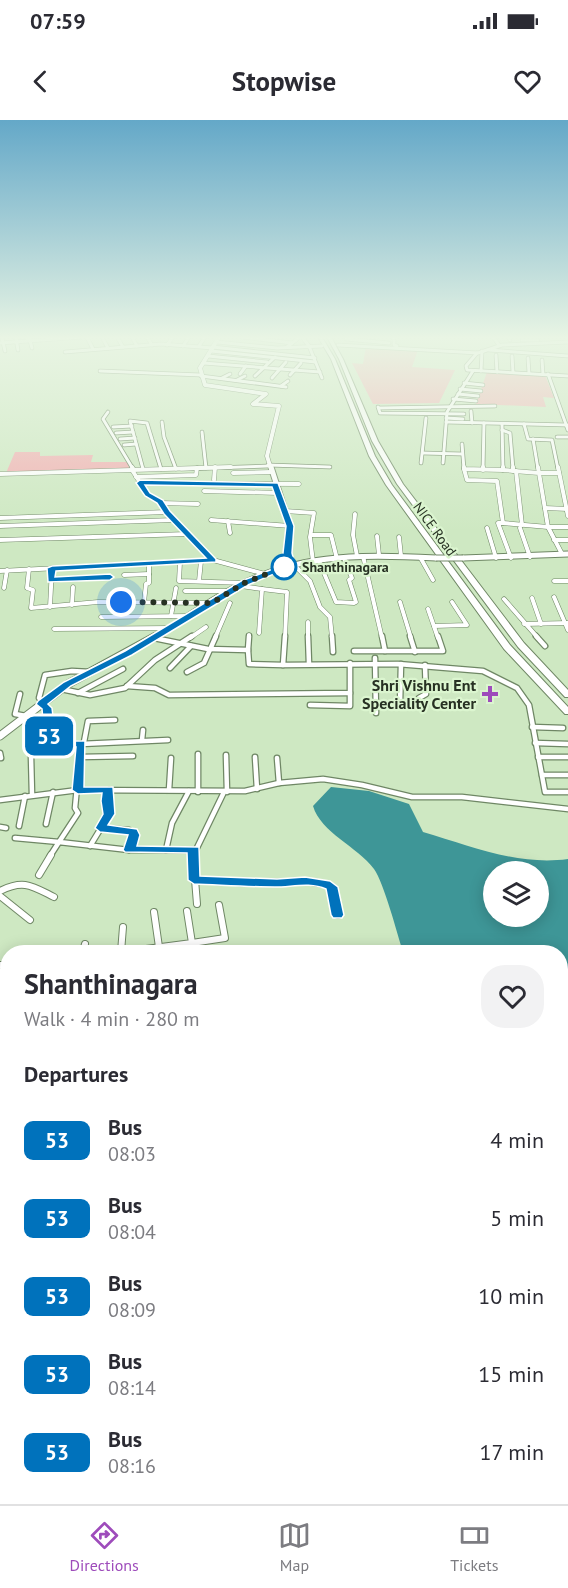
<!DOCTYPE html>
<html lang="en">
<head>
<meta charset="utf-8">
<style>
	body { margin:0; font-family:"PT Sans",sans-serif; background:#f2f2f3; color:#2b2b33; height:100vh; display:flex; flex-direction:column; font-size:22px; white-space:nowrap }
	* { box-sizing:border-box; margin:0 }
	p { font-size:20px; color:#7c7c81 }
	.icon { flex:none; width:33px; height:33px; fill:none; stroke:currentColor; stroke-width:2; stroke-linecap:round; stroke-linejoin:round }
	.map { position:relative; flex:1; overflow:hidden }
	.sheet { position:absolute; left:0px; top:825px; width:568px; height:560px; display:flex; flex-direction:column; background:#fff; border-radius:24px 24px 0 0; box-shadow:0 3px 15px #0003 }
	.sheet>* { flex:none }
	.badge { padding:0 12px; border-radius:9px; font-size:21px; line-height:39px }
	.controls { position:absolute; left:483px; top:741px; display:grid; gap:12px }
	.controls a { display:grid; place-items:center; width:66px; height:66px; border-radius:50%; background:#fff; box-shadow:0 3px 15px #0003; font-size:30px }
	.you { position:absolute; width:30px; height:30px; margin:-15px; border:4px solid #fff; border-radius:50%; background:#1a73e8; box-shadow:0 0 0 9px #1a73e833 }
	.map>.badge { position:absolute; translate:-50% -50%; box-shadow:0 0 0 3px #fff }
	h2 { padding:0 24px; font-size:22px; line-height:54px }
	.round { display:grid; place-items:center; flex:none; width:63px; height:63px; border-radius:24px; background:#f2f2f3 }
	.headline { display:flex; align-items:center; justify-content:space-between; height:102px; padding:0 24px }
	h1 { font-size:28px; font-weight:600; line-height:45px }
	ul { padding:0; list-style:none }
	li { display:flex; align-items:center; gap:18px; height:78px; padding:0 24px }
	li div { flex:1 }
	li b { display:block; font-size:22px }
	li em { font-style:normal }
	li .badge { min-width:66px; font-weight:700; text-align:center }
	.status { display:flex; justify-content:space-between; align-items:center; height:42px; padding:0 30px; background:#fff; direction:ltr }
	.status svg { height:16px; fill:currentColor }
	header { display:flex; justify-content:space-between; align-items:center; height:78px; padding:0 24px; background:#fff; font-size:27px; font-weight:600 }
	.menu { display:flex; justify-content:space-around; align-items:center; height:84px; border-top:2px solid #e1e1e2; background:#fff; font-size:16px; color:#7c7c81 }
	.menu a { display:grid; justify-items:center; gap:3px }
	.menu .on { color:#9e4cbb }
	.map>svg:first-child { display:block }
	.green { fill:#f2b0b2 }
	.water { fill:#3e9697; fill-rule:evenodd }
	.lines { fill:none; stroke-linecap:round; stroke-linejoin:round }
	.stream { stroke:#3e9697; stroke-width:4 }
	.street-far4-casing { stroke:#6f8765; stroke-width:4.5 }
	.street-far3-casing { stroke:#6f8765; stroke-width:5 }
	.street-far2-casing { stroke:#6f8765; stroke-width:7 }
	.street-far1-casing { stroke:#6f8765; stroke-width:8 }
	.street-casing { stroke:#6f8765; stroke-width:10 }
	.secondary-far2-casing { stroke:#6f8765; stroke-width:5 }
	.secondary-far1-casing { stroke:#6f8765; stroke-width:7 }
	.secondary-casing { stroke:#6f8765; stroke-width:9 }
	.highway-casing { stroke:#6f8765; stroke-width:2 }
	.street-far4 { stroke:#fff; stroke-width:3 }
	.street-far3 { stroke:#fff; stroke-width:4 }
	.street-far2 { stroke:#fff; stroke-width:4.5 }
	.street-far1 { stroke:#fff; stroke-width:6 }
	.street { stroke:#fff; stroke-width:8 }
	.secondary-far2 { stroke:#fff; stroke-width:4 }
	.secondary-far1 { stroke:#fff; stroke-width:5 }
	.secondary { stroke:#fff; stroke-width:7 }
	.highway { fill:#fff; fill-rule:evenodd }
	.secondary-bridge-casing { stroke:#6f8765; stroke-width:7; stroke-linecap:butt }
	.secondary-bridge { stroke:#fff; stroke-width:5 }
	.line { fill:#0072bc; stroke:#fff; stroke-width:1.5 }
	.walk { stroke:#273123; stroke-width:6; stroke-dasharray:0 10.8 }
	.stop-dot { fill:#fff; stroke:#0072bc; stroke-width:3 }
	.poi-dot { fill:#9e4cbb; stroke:#dbf5cf; stroke-width:2 }
	.labels { text-anchor:middle; dominant-baseline:central; stroke-width:4.5; stroke-linejoin:round; paint-order:stroke }
	.far-street-label { font-size:14px; fill:#273123; stroke:#dbf5cf }
	.far-stop-label { font-size:14px; font-weight:bold; fill:#273123; stroke:#dbf5cf; text-anchor:start }
	.poi-label { font-size:16px; font-weight:bold; fill:#273123; stroke:#dbf5cf; text-anchor:end }
</style>
</head>
<body>
<div class="status"><b>07:59</b><svg viewBox="0 0 49 12"><path d="M0 12V9h3v3zM5 12V6h3v6zM10 12V3h3v9zM15 12V0h3v12zM26 1h20v11H26zM47 4h2v5h-2z"/></svg></div>
<header><svg class="icon" aria-label="back" viewBox="0 0 24 24"><path d="M15 5l-7 7 7 7"/></svg>Stopwise<svg class="icon" aria-label="heart" viewBox="0 0 24 24"><path d="M12 20l-8-8c-3-5 5-10 8-4 3-6 11-1 8 4z"/></svg></header>
<div class="map">
<svg width="568" height="1384" viewBox="0 0 568 1384">
	<rect width="100%" height="100%" fill="#cee8c2"/>
	<g class="green">
		<path d="M366 226 418 230 412 247 455 250 439 283 373 284 352 243 363 244Z"/>
		<path d="M487 252 545 255 554 278 543 277 546 287 476 284Z"/>
		<path d="M15 332H40V336L93 335 91 342H127L130 349 6 353Z"/>
		<path d="M561 1266 568 1267V1384H148L146 1377H561Z"/>
	</g>
	<path class="water" d="M331 667 369 671 409 684 423 712C471 726 518 746 568 739V1072H561V832H403C397 813 384 763 374 749 357 726 321 713 313 686ZM494 752H538V796H494Z"/>
	<g class="lines">
		<path class="stream" d="M0 1260H8"/>
		<g class="street-far4-casing">
			<g id="street-far4">
				<path d="M29 217 32 228"/>
				<path d="M87 217 93 229"/>
				<path d="M102 217 108 228"/>
				<path d="M117 217 123 227"/>
				<path d="M132 217 137 226"/>
				<path d="M147 217 152 225"/>
				<path d="M242 217 292 223"/>
				<path d="M302 217 309 226 322 258"/>
				<path d="M394 217V225L397 226"/>
				<path d="M493 217 499 225"/>
				<path d="M508 217 510 220"/>
				<path d="M2 218 5 231"/>
				<path d="M16 218 18 230"/>
				<path d="M346 219 389 223"/>
				<path d="M522 220H538"/>
				<path d="M217 222 277 228 322 226"/>
				<path d="M0 223 83 217"/>
				<path d="M167 225 173 217"/>
				<path d="M338 225 478 233 502 225 568 222"/>
				<path d="M183 226 189 217"/>
				<path d="M199 226 205 217"/>
				<path d="M213 227 315 238"/>
				<path d="M287 227 300 217"/>
				<path d="M489 230 568 236"/>
				<path d="M211 231 315 242"/>
				<path d="M65 232 161 224 213 228"/>
				<path d="M477 233 466 246 467 250 568 256"/>
				<path d="M496 235 497 252"/>
				<path d="M208 236 267 242"/>
				<path d="M512 236 513 252"/>
				<path d="M528 238 529 253"/>
				<path d="M542 240 543 254"/>
				<path d="M203 243 320 252"/>
				<path d="M100 251 201 255"/>
				<path d="M481 251 482 231"/>
				<path d="M240 254 246 246"/>
				<path d="M548 254 568 310"/>
				<path d="M290 255 301 243"/>
				<path d="M201 256 286 267"/>
				<path d="M255 256 275 237"/>
				<path d="M222 258 230 254"/>
				<path d="M272 258 286 242"/>
				<path d="M237 260 245 256"/>
				<path d="M464 263 483 265"/>
				<path d="M281 266 288 261"/>
				<path d="M460 269 481 271"/>
				<path d="M458 274 478 276"/>
				<path d="M453 279 476 281"/>
				<path d="M378 287 380 293 464 294"/>
				<path d="M379 288 495 286"/>
				<path d="M471 291 472 303"/>
				<path d="M108 292 103 299 133 349"/>
				<path d="M446 298 463 299"/>
				<path d="M162 302 164 317 176 349"/>
				<path d="M446 302 567 305"/>
				<path d="M502 304 503 349"/>
				<path d="M524 304 528 319 552 320 558 349"/>
				<path d="M113 307 132 306"/>
				<path d="M502 310 510 313 513 349"/>
				<path d="M202 312 206 348"/>
				<path d="M116 313 133 312"/>
				<path d="M557 317H568"/>
				<path d="M120 319 135 318"/>
				<path d="M533 319 538 349"/>
				<path d="M462 324 464 349"/>
				<path d="M124 325 136 324"/>
				<path d="M423 333 462 334"/>
				<path d="M421 343 426 298"/>
				<path d="M443 343 447 292 473 251"/>
				<path d="M268 345 330 347"/>
				<path d="M143 349 130 301 147 303 161 349"/>
				<path d="M181 349 268 346"/>
				<path d="M483 349 484 303"/>
			</g>
		</g>
		<g class="street-far3-casing">
			<g id="street-far3">
				<path d="M132 347 134 350"/>
				<path d="M464 347V349L503 350V347"/>
				<path d="M513 347V351"/>
				<path d="M538 347 539 353H559"/>
				<path d="M558 347 568 396"/>
				<path d="M464 349 467 360 497 361 503 403H498L511 438"/>
				<path d="M132 350 148 375 160 381 174 400 213 440 265 454"/>
				<path d="M483 350V347"/>
				<path d="M503 350 539 353 548 407H568"/>
				<path d="M516 351 522 405"/>
				<path d="M233 353 271 352"/>
				<path d="M0 354 231 347"/>
				<path d="M136 357 196 355 197 348"/>
				<path d="M214 360 215 347"/>
				<path d="M140 363 299 364"/>
				<path d="M204 371 278 373"/>
				<path d="M161 383 198 384"/>
				<path d="M545 388 568 389"/>
				<path d="M285 391 314 393 310 417 313 442"/>
				<path d="M355 394 353 415 357 436"/>
				<path d="M0 398 167 392"/>
				<path d="M211 400 290 406"/>
				<path d="M228 401 230 413"/>
				<path d="M503 403 548 407 562 434"/>
				<path d="M0 406 174 400"/>
				<path d="M487 408 496 438"/>
				<path d="M520 408 530 437"/>
				<path d="M311 415H331L337 439"/>
				<path d="M377 416 379 435"/>
				<path d="M399 417 401 436"/>
				<path d="M0 420 187 414"/>
				<path d="M554 420H568"/>
				<path d="M363 436 382 518"/>
				<path d="M420 437 433 460"/>
				<path d="M319 441 336 482 354 483 356 482 349 460 352 458 344 438"/>
				<path d="M180 442 179 461 245 463"/>
				<path d="M294 445 310 461 320 487 330 497 332 518"/>
				<path d="M29 449 27 468 33 470 31 488 98 482 210 483"/>
				<path d="M0 451 213 440"/>
				<path d="M124 455 149 454"/>
				<path d="M51 460 109 457"/>
				<path d="M199 461 201 441"/>
				<path d="M554 461H568"/>
				<path d="M241 466 262 469 259 513"/>
				<path d="M4 468 7 450"/>
				<path d="M262 469 287 472 285 518"/>
				<path d="M185 471H229"/>
				<path d="M554 477 568 510"/>
				<path d="M532 478 541 504"/>
				<path d="M504 479 538 518"/>
				<path d="M144 482 146 464 149 463V444"/>
				<path d="M400 482 411 518"/>
				<path d="M72 485 73 467"/>
				<path d="M50 487 52 448"/>
				<path d="M428 489 438 518"/>
				<path d="M171 496 176 468"/>
				<path d="M101 497 189 496"/>
				<path d="M308 502V518"/>
				<path d="M524 504 568 503"/>
				<path d="M434 506 467 505 452 482"/>
				<path d="M54 509 170 508"/>
				<path d="M190 518 206 507"/>
				<path d="M215 518 230 483"/>
				<path d="M249 518V515"/>
			</g>
		</g>
		<g class="street-far2-casing">
			<g id="street-far2">
				<path d="M285 516 283 545 398 544 483 551 517 568 529 585 545 672H568"/>
				<path d="M308 516 309 544"/>
				<path d="M332 516 333 532"/>
				<path d="M382 516 385 531H443L438 516"/>
				<path d="M410 516 415 532"/>
				<path d="M536 516 545 526"/>
				<path d="M154 518 208 529 248 530 249 516"/>
				<path d="M248 530 249 544 283 545"/>
				<path d="M354 531H385"/>
				<path d="M375 538 376 593"/>
				<path d="M170 548 191 526"/>
				<path d="M187 552 204 543 216 516"/>
				<path d="M127 566 155 568 169 575 350 573V543"/>
				<path d="M61 569 90 575 125 568 155 540 192 516"/>
				<path d="M78 573 123 549"/>
				<path d="M20 574 15 594 26 596"/>
				<path d="M419 578 426 574 425 545"/>
				<path d="M43 582 39 578 45 555 72 551 91 552"/>
				<path d="M400 583 401 544"/>
				<path d="M310 585 350 586V573"/>
				<path d="M532 607 563 608"/>
				<path d="M142 620 143 610"/>
				<path d="M84 622 88 601 115 600"/>
				<path d="M535 623 568 624"/>
				<path d="M81 624 168 620"/>
				<path d="M0 633 1 638"/>
				<path d="M198 634V672"/>
				<path d="M226 635 227 672"/>
				<path d="M31 636 32 675"/>
				<path d="M80 637 133 636"/>
				<path d="M255 637 257 669"/>
				<path d="M538 637H568"/>
				<path d="M277 638 279 663"/>
				<path d="M542 655H568"/>
				<path d="M169 670 171 638"/>
				<path d="M0 680 78 670 245 671 279 663 323 659 362 665 412 677H462L568 689"/>
				<path d="M46 704 53 672"/>
				<path d="M19 706 25 676"/>
				<path d="M0 707 6 708"/>
				<path d="M101 708 109 694 106 681 109 670"/>
				<path d="M15 718 59 722 78 693 75 688 81 624 51 625 47 588 41 584"/>
				<path d="M90 726 101 708 129 710 134 715 129 730"/>
				<path d="M166 730 172 703 189 671"/>
				<path d="M50 736 59 722 129 730H195"/>
				<path d="M193 736 224 672"/>
			</g>
		</g>
		<g class="street-far1-casing">
			<g id="street-far1">
				<path d="M193 735 197 784"/>
				<path d="M39 755 51 735"/>
				<path d="M194 760C218 760 242 763 266 763 289 763 310 758 332 767L338 795"/>
				<path d="M0 771C24 759 32 766 54 777"/>
				<path d="M0 776 30 800"/>
				<path d="M154 792 159 827"/>
				<path d="M192 823 225 818 219 785"/>
				<path d="M83 832 85 824"/>
				<path d="M121 832 123 807"/>
				<path d="M123 832 192 823 187 791"/>
				<path d="M0 845H8"/>
				<path d="M0 1007 8 1008"/>
				<path d="M6 1019 8 1014"/>
			</g>
		</g>
		<g class="street-casing">
			<g id="street">
				<path d="M0 1032 7 1017"/>
				<path d="M5 1161 8 1151"/>
			</g>
		</g>
		<g class="secondary-far2-casing">
			<path id="secondary-far2" d="M219 217 200 248 205 265 266 274 253 284 279 286 267 336 271 349"/>
		</g>
		<g class="secondary-far1-casing">
			<g id="secondary-far1">
				<path d="M271 347 290 406 288 433 291 445"/>
				<path d="M463 438 568 434"/>
				<path d="M154 518C189 496 225 469 265 454 319 433 379 435 436 438"/>
			</g>
		</g>
		<g class="secondary-casing">
			<path id="secondary" d="M0 616 68 564 156 516"/>
		</g>
		<g class="highway-casing">
			<g id="highway">
				<path d="M318 217H322L335 239 375 336 392 365 510 525 568 587V594H565L504 529 386 365 369 336 331 239Z"/>
				<path d="M327 217H331L343 239 378 321 403 364 524 523 568 570V577H565L518 527 397 364 372 321 339 239Z"/>
			</g>
		</g>
		<use href="#street-far4" class="street-far4"/>
		<use href="#street-far3" class="street-far3"/>
		<use href="#street-far2" class="street-far2"/>
		<use href="#street-far1" class="street-far1"/>
		<use href="#street" class="street"/>
		<use href="#secondary-far2" class="secondary-far2"/>
		<use href="#secondary-far1" class="secondary-far1"/>
		<use href="#secondary" class="secondary"/>
		<use href="#highway" class="highway"/>
		<g class="secondary-bridge-casing">
			<path id="secondary-bridge" d="M436 438H463"/>
		</g>
		<use href="#secondary-bridge" class="secondary-bridge"/>
	</g>
	<linearGradient id="sky" x2="0" y2="1"><stop stop-color="#64a8c8"/><stop offset="0.53" stop-color="#e9f5e4"/><stop offset="1" stop-color="#e9f5e4" stop-opacity="0"/></linearGradient>
	<rect width="568" height="411" fill="url(#sky)"/>
	<path class="line" d="M140 360 278 363 294 406 292 433 295 445 248 465 132 535 71 566 48 584 52 588 56 621H85L84 667H113L115 694 108 705 137 709 140 715 137 726 199 727 200 756 277 759 305 757 330 761 338 767 344 795 342 798H333L331 795 326 769C310 762 292 767 275 767 248 767 221 765 194 764L188 760 187 733 125 732 123 730 128 715 100 712 95 708 103 694 101 681 102 673 78 674 72 670 76 627 51 628 45 625 42 589 36 584 38 581 64 562 125 531 241 461 286 444 283 433 286 406 272 367 145 365 150 373 163 380 170 391 216 439V442L56 451 55 457 110 454 114 457 110 460 48 462 47 448 52 446 206 438 164 394 157 383 145 376 136 363Z"/>
	<g class="lines">
		<path class="walk" d="M121 482 212 483 244 463 284 447"/>
	</g>
	<circle class="stop-dot" cx="284" cy="447" r="12"/>
	<path class="poi-dot" d="M487 565h6v6h6v6h-6v6h-6v-6h-6v-6h6z"/>
	<g class="labels">
		<g class="far-street-label">
			<text transform="translate(435 409) rotate(54)">NICE Road</text>
		</g>
		<g class="far-stop-label">
			<text x="302" y="447">Shanthinagara</text>
		</g>
		<g class="poi-label">
			<text x="476" y="565">Shri Vishnu Ent<tspan x="476" dy="18">Speciality Center</tspan></text>
		</g>
	</g>
</svg>
<div class="controls">
<a><svg class="icon" aria-label="layers" viewBox="0 0 24 24"><path d="M12 4l9 5-9 5-9-5zM3 14l9 5 9-5"/></svg></a>
</div>
<div class="you" style="left:121px;top:482px"></div>
<b class="badge" style="left:49px;top:616px;background:#0072bc;color:#fff">53</b>
<section class="sheet">
<div class="headline"><div><h1>Shanthinagara</h1><p>Walk · 4 min · 280 m</p></div><a class="round"><svg class="icon" aria-label="heart" viewBox="0 0 24 24"><path d="M12 20l-8-8c-3-5 5-10 8-4 3-6 11-1 8 4z"/></svg></a></div>
<h2>Departures</h2>
<ul>
<li><span class="badge" style="background:#0072bc;color:#fff">53</span><div><b>Bus</b><p>08:03</p></div><em>4 min</em></li>
<li><span class="badge" style="background:#0072bc;color:#fff">53</span><div><b>Bus</b><p>08:04</p></div><em>5 min</em></li>
<li><span class="badge" style="background:#0072bc;color:#fff">53</span><div><b>Bus</b><p>08:09</p></div><em>10 min</em></li>
<li><span class="badge" style="background:#0072bc;color:#fff">53</span><div><b>Bus</b><p>08:14</p></div><em>15 min</em></li>
<li><span class="badge" style="background:#0072bc;color:#fff">53</span><div><b>Bus</b><p>08:16</p></div><em>17 min</em></li>
</ul>
</section>
</div>
<nav class="menu">
<a class="on"><svg class="icon" aria-label="directions" viewBox="0 0 24 24"><path d="M12 3l9 9-9 9-9-9zM9 14v-3h6M13 9l2 2-2 2"/></svg>Directions</a>
<a><svg class="icon" aria-label="map" viewBox="0 0 24 24"><path d="M3 6l6-2 6 2 6-2v14l-6 2-6-2-6 2zM9 4v14M15 6v14"/></svg>Map</a>
<a><svg class="icon" aria-label="tickets" viewBox="0 0 24 24"><path d="M3 7h18v10H3zM15 7v10"/></svg>Tickets</a>
</nav>
</body>
</html>
